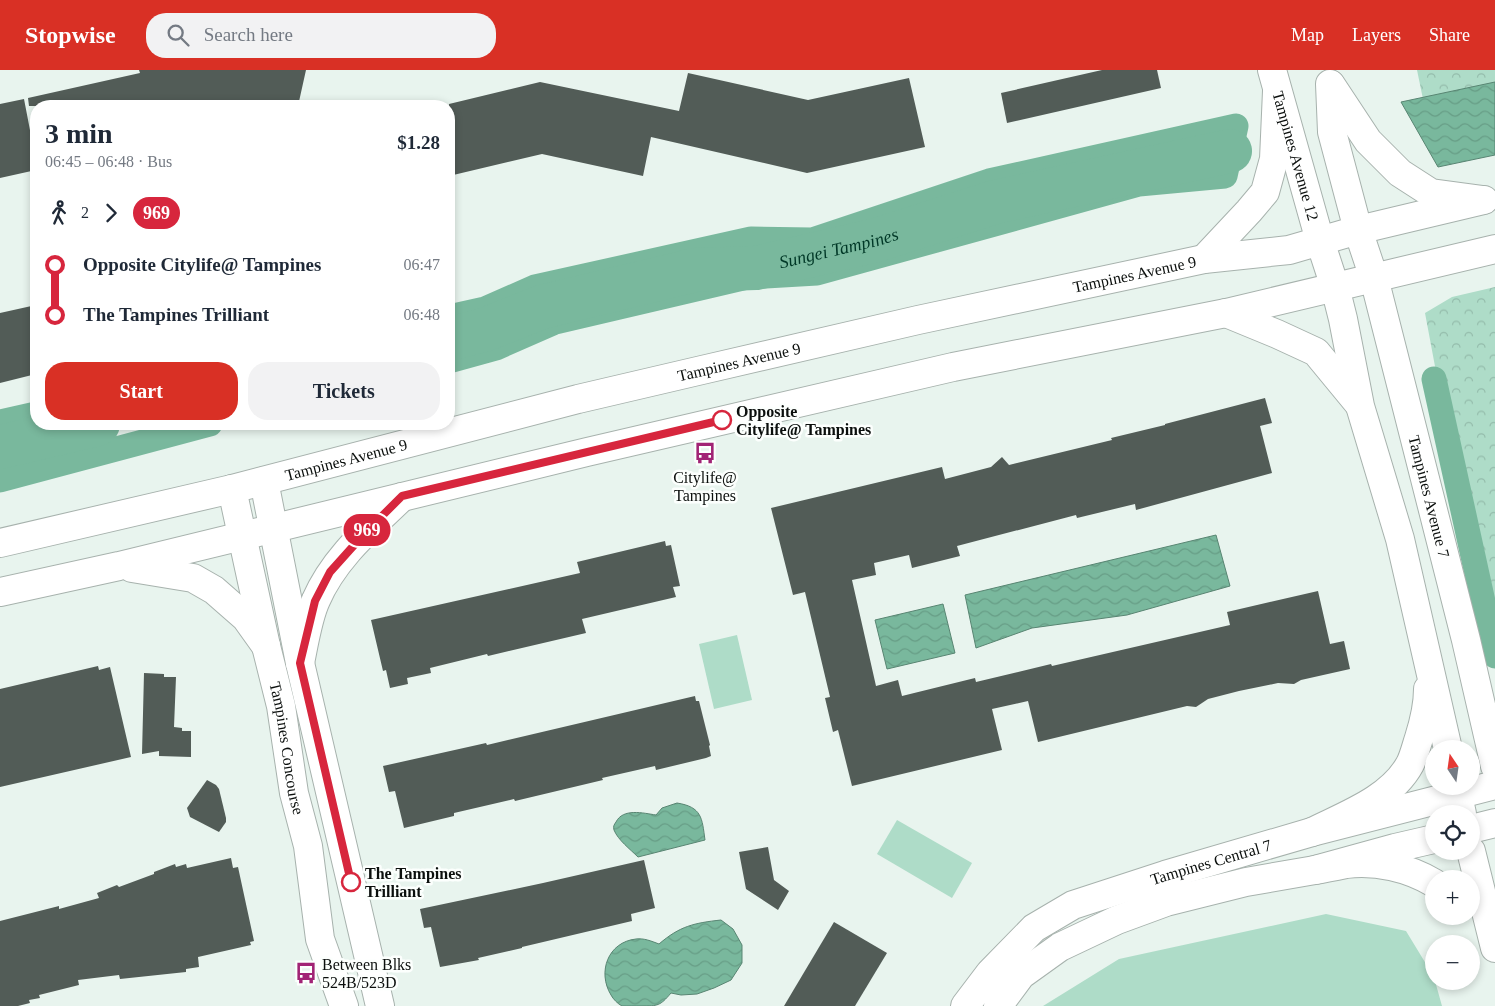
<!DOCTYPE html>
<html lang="en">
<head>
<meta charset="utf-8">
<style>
	body { margin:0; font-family:"Times New Roman",serif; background:#f2f2f3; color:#1f2937; height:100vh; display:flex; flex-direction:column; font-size:19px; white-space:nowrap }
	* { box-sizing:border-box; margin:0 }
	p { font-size:16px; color:#747a83 }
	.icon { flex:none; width:28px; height:28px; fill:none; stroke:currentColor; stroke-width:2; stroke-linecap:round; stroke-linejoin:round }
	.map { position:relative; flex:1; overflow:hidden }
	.panel { position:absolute; left:30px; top:30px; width:425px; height:330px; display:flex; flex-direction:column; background:#fff; border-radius:20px; box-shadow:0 2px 8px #0003 }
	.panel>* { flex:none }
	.badge { padding:0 10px; border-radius:16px; font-size:18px; line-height:32px }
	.needle { width:32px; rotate:347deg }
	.fabs { position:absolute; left:1425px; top:670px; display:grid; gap:10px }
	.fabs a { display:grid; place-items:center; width:55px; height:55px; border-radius:50%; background:#fff; box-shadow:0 2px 8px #0003; font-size:25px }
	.map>.badge { position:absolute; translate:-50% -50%; box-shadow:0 0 0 2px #fff }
	.legs { display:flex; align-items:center; gap:8px; height:55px; padding:0 15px; font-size:16px }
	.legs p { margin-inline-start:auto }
	.head { display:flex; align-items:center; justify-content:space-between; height:85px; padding:0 15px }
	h1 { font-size:28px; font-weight:800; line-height:38px }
	.cta { display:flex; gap:10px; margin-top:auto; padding:10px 15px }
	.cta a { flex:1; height:58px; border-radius:20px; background:#d93025; color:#fff; font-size:20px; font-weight:800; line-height:58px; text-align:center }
	.cta a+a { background:#f2f2f3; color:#1f2937 }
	ul { padding:0 15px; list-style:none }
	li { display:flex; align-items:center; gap:18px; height:50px; font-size:19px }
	li i { display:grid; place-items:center; width:8px; height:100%; margin:0 6px; background:currentColor }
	li i::after { content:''; width:12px; height:12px; margin:-6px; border:4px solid; border-radius:50%; background:#fff }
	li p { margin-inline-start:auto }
	li:first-child i { background:linear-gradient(#0000 50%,currentColor 0) }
	li:last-child i { background:linear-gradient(currentColor 50%,#0000 0) }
	header { display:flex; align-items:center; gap:30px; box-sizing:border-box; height:70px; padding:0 25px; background:#d93025; color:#fff }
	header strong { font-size:24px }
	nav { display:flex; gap:28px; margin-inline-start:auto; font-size:18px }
	.search { width:350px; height:45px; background:#f2f2f3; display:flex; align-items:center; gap:12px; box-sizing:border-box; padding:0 18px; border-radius:20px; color:#747a83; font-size:19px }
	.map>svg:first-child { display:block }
	.grass { fill:#aedcc8 }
	.park { fill:url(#park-crowns) }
	.water { fill:url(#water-waves); stroke:#588572 }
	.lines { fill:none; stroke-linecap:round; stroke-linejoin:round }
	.canal { stroke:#79b89d; stroke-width:25 }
	.river { stroke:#79b89d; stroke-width:44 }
	.building { fill:#525c57 }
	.street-casing { stroke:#a7b2ad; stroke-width:30 }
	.secondary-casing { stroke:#a7b2ad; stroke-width:30 }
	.primary-casing { stroke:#a7b2ad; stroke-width:30 }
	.street { stroke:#fff; stroke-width:28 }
	.secondary { stroke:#fff; stroke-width:28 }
	.primary { stroke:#fff; stroke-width:28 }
	.line-1-casing { stroke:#fff; stroke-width:11 }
	.line-1 { stroke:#d7263d; stroke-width:8 }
	.stop-1-dot { fill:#fff; stroke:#d7263d; stroke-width:2.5 }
	.labels { text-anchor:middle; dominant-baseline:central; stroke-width:5; stroke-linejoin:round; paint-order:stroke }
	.street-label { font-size:16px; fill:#0b0f0d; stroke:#fcfffd }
	.stop-label { font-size:16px; font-weight:bold; fill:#0b0f0d; stroke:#fcfffd; text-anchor:start }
	.poi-label { font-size:16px; fill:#0b0f0d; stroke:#fcfffd }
	.water-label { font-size:18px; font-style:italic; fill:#003827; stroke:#fcfffd }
</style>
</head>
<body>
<header>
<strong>Stopwise</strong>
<div class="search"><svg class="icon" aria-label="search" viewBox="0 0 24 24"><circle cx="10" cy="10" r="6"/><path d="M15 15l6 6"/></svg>Search here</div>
<nav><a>Map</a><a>Layers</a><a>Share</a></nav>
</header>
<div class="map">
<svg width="1495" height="936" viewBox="0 0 1495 936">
	<defs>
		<pattern id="park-crowns" width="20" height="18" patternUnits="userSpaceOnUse" patternTransform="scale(1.25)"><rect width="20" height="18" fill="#aedcc8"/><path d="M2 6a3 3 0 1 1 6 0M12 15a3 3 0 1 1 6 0" fill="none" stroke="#94bcab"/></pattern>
		<pattern id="water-waves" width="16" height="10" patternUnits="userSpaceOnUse" patternTransform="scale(1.25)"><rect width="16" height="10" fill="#79b89d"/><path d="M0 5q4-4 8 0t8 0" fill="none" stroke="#679d86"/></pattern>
	</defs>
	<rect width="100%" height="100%" fill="#e8f4ee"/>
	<g class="grass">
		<path d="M737 565 752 630 714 639 699 574Z"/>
		<path d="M897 750 972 793 952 828 877 784Z"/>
		<path d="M1326 844 1406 861 1434 907V911H1435L1442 936H1043L1119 889Z"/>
	</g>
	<g class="park">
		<path d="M1417 0H1495V16L1424 34Z"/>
		<path d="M1495 217V558L1437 307 1425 243 1452 227Z"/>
	</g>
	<g class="water">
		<path d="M1495 12V85L1438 97 1401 32Z"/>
		<path d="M1216 465 1230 516 1127 545 1032 558 976 578 965 525Z"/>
		<path d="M943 534 955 583 887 599 875 550Z"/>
		<path d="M677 733C702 737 702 748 705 770L638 787C630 779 618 770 614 760 613 756 614 755 616 752 623 738 643 743 656 745L662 738Z"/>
		<path d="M721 850 733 859 742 875V893L731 910 714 918 697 924 681 925 671 923C660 936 658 936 641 936 636 936 627 936 622 936 618 934 613 929 611 925 597 902 608 872 636 869 644 868 651 871 659 874 680 856 694 853 721 850Z"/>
	</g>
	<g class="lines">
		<g class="canal">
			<path d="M449 247 485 239 535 217 751 169 812 170 989 111 1236 56 1225 106 1139 114 817 203 747 207 555 252 496 278 449 291"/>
			<path d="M1434 309 1495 586"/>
			<path d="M0 352 36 344"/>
			<path d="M0 410 210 354"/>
		</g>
		<g class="river">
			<path id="s1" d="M449 269 484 260 542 237 695 200 756 198 877 170 995 132 1230 81"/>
			<path d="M0 377 98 354"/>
		</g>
	</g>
	<g class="building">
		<path d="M139 0H306L298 36H29L28 28 140 3Z"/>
		<path d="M1102 0H1157L1161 18 1007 53 1001 23Z"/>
		<path d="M688 3 808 30 909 8 925 77 807 103 651 67 643 106 542 84 449 106V34L540 12 679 41Z"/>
		<path d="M24 29 34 81 36 80V100L0 108V34Z"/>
		<path d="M36 235V304L0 313V243Z"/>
		<path d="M1265 328 1272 353 1260 356 1272 403 1136 440 1135 434 1077 448 1076 445 957 476 960 486 912 498 909 485 874 493 876 505 852 510 876 616 898 610 902 626 975 608 976 612 1051 594 1052 596 1230 555 1227 542 1318 521 1330 574 1344 571 1350 599 1301 610 1294 614 1278 613 1239 621 1208 629 1196 637 1187 636 1038 672 1028 631 992 639 1002 680 852 716 838 660 833 662 825 628 830 627 805 522 793 525 771 438 942 397 945 409 991 397 1002 387 1009 395 1112 370 1111 368 1165 355V354Z"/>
		<path d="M665 471 666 476 671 475 680 516 673 517 676 527 582 549 586 563 488 586 487 584 430 598 431 603 407 608 408 614 390 618 386 600 383 601 371 550 580 503 577 492Z"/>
		<path d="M98 596 99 600 110 597 131 687 0 717V619Z"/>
		<path d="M144 603 164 604V607H176L174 657 182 658V661H191V687L159 686V681L142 684Z"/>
		<path d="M695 626 696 631H699L710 675 709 676 711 686 706 688 656 700 655 696 602 708 603 710 515 731 514 729 454 743V746L404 758 395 721 389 722 383 696 486 673 487 675Z"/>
		<path d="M207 710 216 715 219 719 226 748V752L219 762 190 747 187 738Z"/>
		<path d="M768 777 774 810 789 821 778 840 746 819 739 782Z"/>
		<path d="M231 788 233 798 238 797 254 871 250 872 251 875 198 887 199 897 186 899V902L120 909 119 905 78 910 79 915 39 925 40 928 29 930 30 933 18 936H0V851L59 836V839L99 828 97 823 117 815 119 817 154 804V802L175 794 176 797 186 794 187 798Z"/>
		<path d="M644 790 655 838 631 844 632 851 522 877V878L478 888 479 890 440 897 431 857 424 858 420 839 543 813Z"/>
		<path d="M834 852 887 883 855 936H784Z"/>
	</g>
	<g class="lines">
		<g class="street-casing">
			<g id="street">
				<path d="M264 411 300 593 380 936"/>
				<path id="s2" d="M232 419 266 576 281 636 294 723 308 776 320 869 344 936"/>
				<path d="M1471 759 1495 753"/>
				<path id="s3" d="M965 936 990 903 1034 858 1073 835 1165 805 1312 762 1495 715"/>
				<path d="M998 936 1021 905 1060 877 1117 850 1166 832 1246 812 1315 800 1395 778 1434 769"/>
			</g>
		</g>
		<g class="secondary-casing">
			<g id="secondary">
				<path id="s4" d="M1358 160 1374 208 1466 570 1495 696"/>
				<path d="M1320 171 1335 217 1343 249 1360 336 1400 469 1448 679"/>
				<path d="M1226 243 1277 264 1316 282 1358 333"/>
				<path id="s5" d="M0 473 232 419 578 329 702 300 918 250 1204 189 1289 180 1358 160 1484 130"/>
				<path d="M132 498 193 508 214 520 246 548 266 576"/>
				<path d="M0 522 119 496 587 382 953 297 1226 243 1495 179"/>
				<path d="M300 593C304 574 308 547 316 530 334 488 370 458 402 427"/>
				<path d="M1456 716 1462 744"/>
				<path d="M1312 762C1346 745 1391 729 1410 694 1414 686 1416 677 1419 668 1424 652 1428 636 1428 619"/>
				<path d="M1471 781 1495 878"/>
				<path d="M1315 800C1326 798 1336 796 1346 794 1376 790 1409 798 1434 813"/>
			</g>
		</g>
		<g class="primary-casing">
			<g id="primary">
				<path id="s6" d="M1272 0 1320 171"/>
				<path d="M1330 14 1332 62 1358 160"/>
				<path d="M1331 15 1368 71 1400 103 1431 123 1483 130"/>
				<path d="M1204 189 1249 141 1265 122 1274 89 1277 21"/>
			</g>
		</g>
		<use href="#street" class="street"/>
		<use href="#secondary" class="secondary"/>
		<use href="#primary" class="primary"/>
	</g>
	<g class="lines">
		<g class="line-1-casing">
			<path id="line-1" d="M351 812 300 593 315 531 330 502 365 463 402 426 722 350"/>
		</g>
		<use href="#line-1" class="line-1"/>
	</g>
	<defs>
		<g id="bus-bare" transform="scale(1.725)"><path d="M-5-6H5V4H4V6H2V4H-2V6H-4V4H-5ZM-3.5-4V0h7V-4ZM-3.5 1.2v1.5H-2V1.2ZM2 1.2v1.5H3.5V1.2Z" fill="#a12375" stroke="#fcfffd" stroke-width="2.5" paint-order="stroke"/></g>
	</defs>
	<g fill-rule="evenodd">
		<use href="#bus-bare" x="705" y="383"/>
		<use href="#bus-bare" x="306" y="903"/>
	</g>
	<g class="stop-1-dot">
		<circle cx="722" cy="350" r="9"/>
		<circle cx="351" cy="812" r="9"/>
	</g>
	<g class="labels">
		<g class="street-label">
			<text stroke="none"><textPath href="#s6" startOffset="89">Tampines Avenue 12</textPath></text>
			<text stroke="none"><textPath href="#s5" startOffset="1166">Tampines Avenue 9</textPath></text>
			<text stroke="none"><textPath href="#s5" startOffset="761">Tampines Avenue 9</textPath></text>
			<text stroke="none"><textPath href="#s5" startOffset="356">Tampines Avenue 9</textPath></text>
			<text stroke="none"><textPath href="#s4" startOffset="276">Tampines Avenue 7</textPath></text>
			<text stroke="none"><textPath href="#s2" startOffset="265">Tampines Concourse</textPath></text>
			<text stroke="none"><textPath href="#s3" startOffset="294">Tampines Central 7</textPath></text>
		</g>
		<g class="stop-label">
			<text x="736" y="341">Opposite<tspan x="736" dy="18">Citylife@ Tampines</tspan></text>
			<text x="365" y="803">The Tampines<tspan x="365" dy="18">Trilliant</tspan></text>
		</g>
		<g class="poi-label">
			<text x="705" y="407">Citylife@<tspan x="705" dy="18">Tampines</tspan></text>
			<text x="322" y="894" text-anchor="start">Between Blks<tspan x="322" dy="18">524B/523D</tspan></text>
		</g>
		<g class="water-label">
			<text stroke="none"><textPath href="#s1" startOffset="402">Sungei Tampines</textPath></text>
		</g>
	</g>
</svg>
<div class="fabs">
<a><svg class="needle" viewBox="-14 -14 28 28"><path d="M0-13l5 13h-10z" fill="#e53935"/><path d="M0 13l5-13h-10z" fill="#747a83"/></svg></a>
<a><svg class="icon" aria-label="locate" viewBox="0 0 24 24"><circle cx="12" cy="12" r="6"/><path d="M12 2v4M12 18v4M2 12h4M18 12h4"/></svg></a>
<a>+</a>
<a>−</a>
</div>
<b class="badge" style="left:367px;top:460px;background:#d7263d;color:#fff">969</b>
<section class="panel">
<div class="head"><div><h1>3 min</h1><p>06:45 – 06:48 · Bus</p></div><b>$1.28</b></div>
<div class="legs"><svg class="icon" aria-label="walk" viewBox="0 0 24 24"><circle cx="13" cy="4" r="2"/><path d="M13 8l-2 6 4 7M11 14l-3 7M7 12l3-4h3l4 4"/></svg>2<svg class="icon" aria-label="forward" viewBox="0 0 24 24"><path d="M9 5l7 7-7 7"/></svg><b class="badge" style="background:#d7263d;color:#fff">969</b></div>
<ul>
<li><i style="color:#d7263d"></i><b>Opposite Citylife@ Tampines</b><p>06:47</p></li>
<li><i style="color:#d7263d"></i><b>The Tampines Trilliant</b><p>06:48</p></li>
</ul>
<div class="cta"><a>Start</a><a>Tickets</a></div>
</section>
</div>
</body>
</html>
